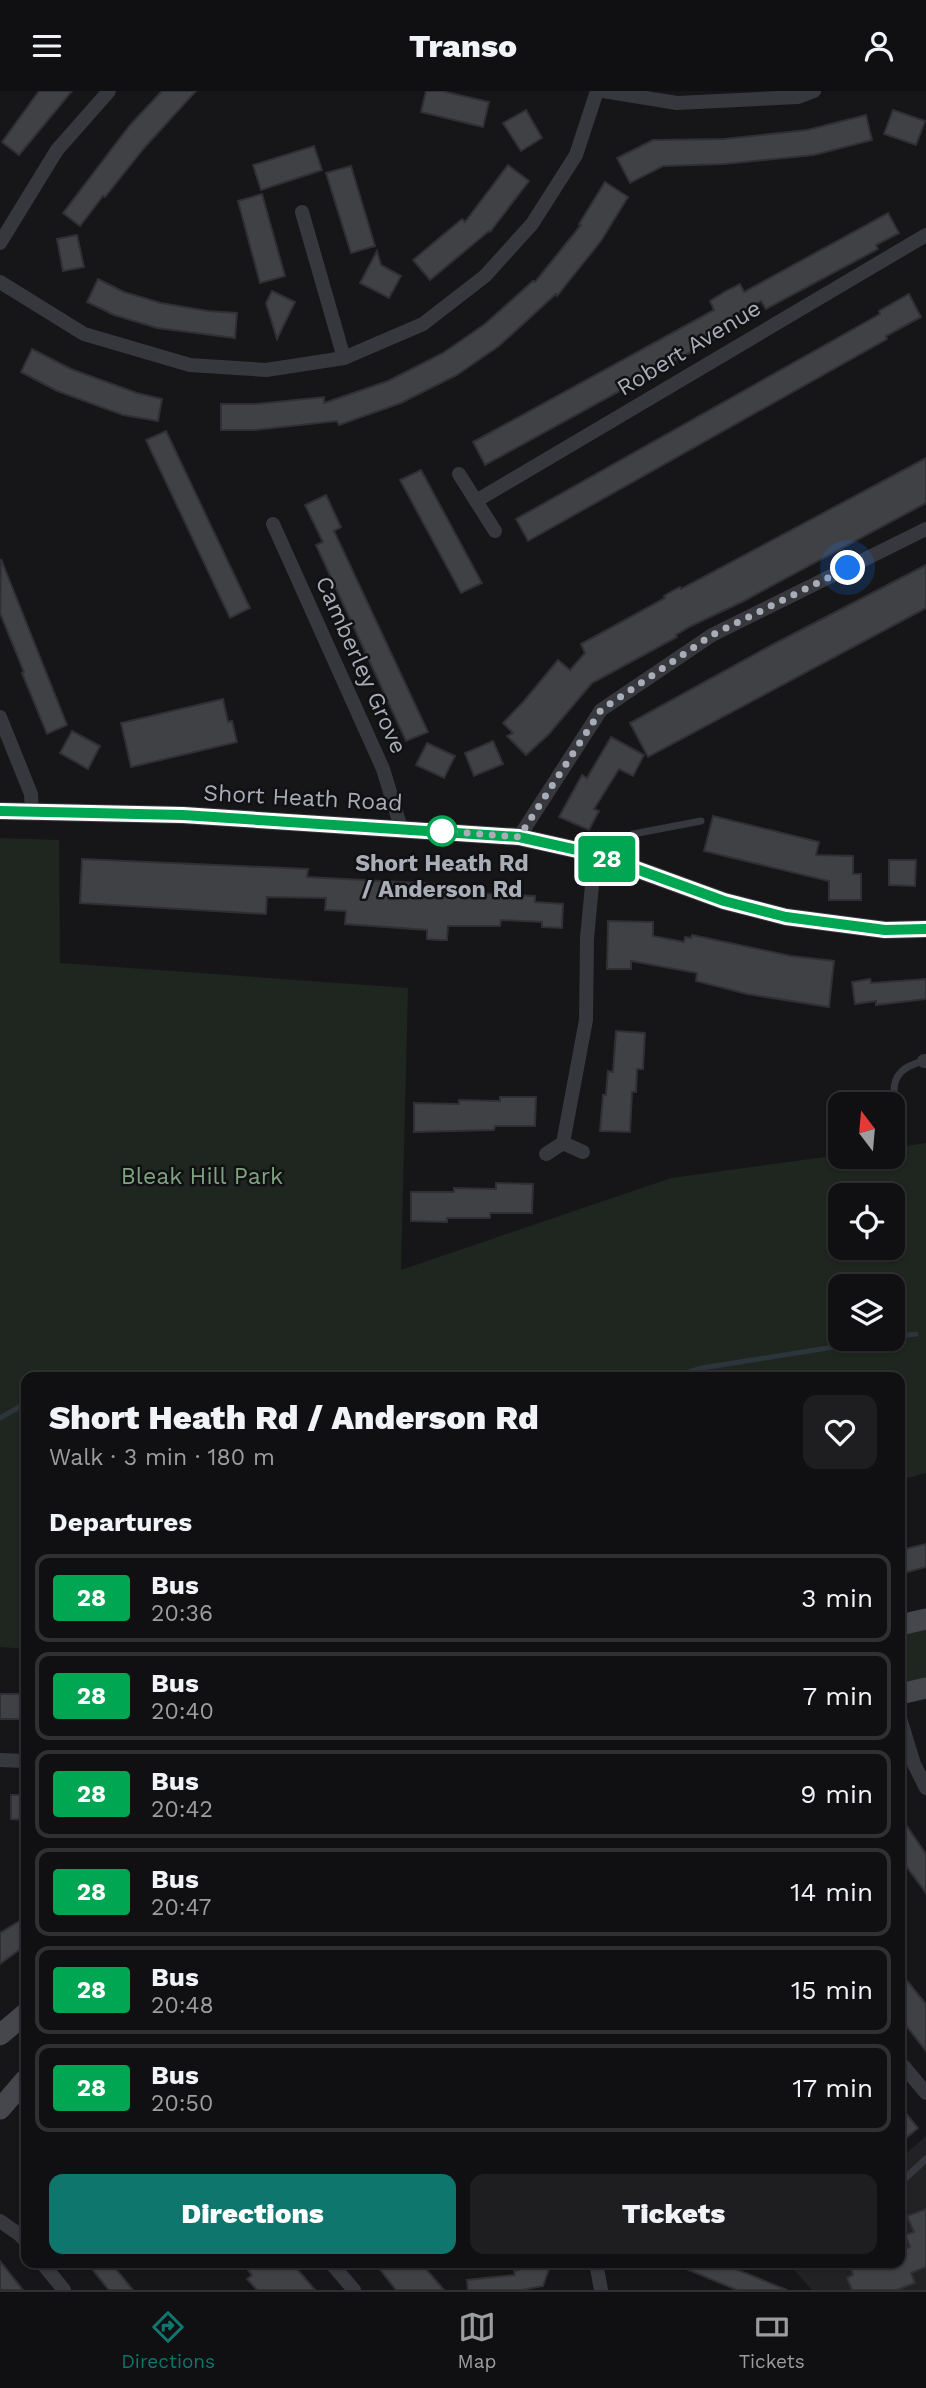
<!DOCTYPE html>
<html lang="en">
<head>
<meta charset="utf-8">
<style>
	body { margin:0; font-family:"Work Sans",sans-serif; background:#1e1e20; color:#f1f3f6; height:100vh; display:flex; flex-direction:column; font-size:26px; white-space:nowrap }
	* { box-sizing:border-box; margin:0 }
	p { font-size:23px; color:#9c9d9f }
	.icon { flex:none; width:38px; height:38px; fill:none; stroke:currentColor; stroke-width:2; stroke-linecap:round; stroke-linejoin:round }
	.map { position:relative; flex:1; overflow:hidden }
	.drawer { position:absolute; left:21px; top:1281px; width:884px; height:896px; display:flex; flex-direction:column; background:#101012; border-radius:14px; box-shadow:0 2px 5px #0004,0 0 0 2px #303032 }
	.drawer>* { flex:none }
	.badge { padding:0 14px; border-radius:5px; font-size:24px; line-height:46px }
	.needle { width:46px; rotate:344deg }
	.fabs { position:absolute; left:828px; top:1001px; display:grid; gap:14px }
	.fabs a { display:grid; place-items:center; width:77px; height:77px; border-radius:14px; background:#101012; box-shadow:0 2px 5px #0004,0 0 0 2px #303032; font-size:35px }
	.you { position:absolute; width:35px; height:35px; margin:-18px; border:5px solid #fff; border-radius:50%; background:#1a73e8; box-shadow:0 0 0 10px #1a73e833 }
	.map>.badge { position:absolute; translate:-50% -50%; box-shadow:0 0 0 4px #fff }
	h2 { padding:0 28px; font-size:26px; line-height:63px }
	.round { display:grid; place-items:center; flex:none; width:74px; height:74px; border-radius:14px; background:#1e1e20 }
	.head { display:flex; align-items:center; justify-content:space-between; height:119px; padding:0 28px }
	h1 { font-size:33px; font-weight:800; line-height:52px }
	.primary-button { display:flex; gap:14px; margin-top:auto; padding:14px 28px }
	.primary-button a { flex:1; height:80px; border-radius:14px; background:#0f766e; color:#fff; font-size:28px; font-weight:800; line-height:80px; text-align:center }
	.primary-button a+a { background:#1e1e20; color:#f1f3f6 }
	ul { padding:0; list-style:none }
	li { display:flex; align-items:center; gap:21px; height:88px; margin:0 14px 10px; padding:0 14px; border:4px solid #303032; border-radius:14px }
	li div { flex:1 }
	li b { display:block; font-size:26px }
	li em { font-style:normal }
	li .badge { min-width:77px; font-weight:700; text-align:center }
	header { display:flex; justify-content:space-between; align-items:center; height:91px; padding:0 28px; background:#101012; font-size:32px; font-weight:800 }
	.dock { display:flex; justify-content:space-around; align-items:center; height:98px; border-top:2px solid #303032; background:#101012; font-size:19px; color:#9c9d9f }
	.dock a { display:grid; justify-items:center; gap:4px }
	.dock .selected { color:#0f766e }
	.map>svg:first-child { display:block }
	.built { fill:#222225 }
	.green { fill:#1e261f; fill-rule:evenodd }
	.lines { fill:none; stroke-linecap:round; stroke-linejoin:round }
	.stream { stroke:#2c353c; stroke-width:5 }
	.building { fill:#404145; stroke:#303034; stroke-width:2 }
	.service { stroke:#37383d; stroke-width:7 }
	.minor { stroke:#37383d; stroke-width:14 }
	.tertiary { stroke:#37383d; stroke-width:18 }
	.secondary { stroke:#45474d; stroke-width:21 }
	.line-casing { stroke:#fff; stroke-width:16 }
	.line { stroke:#00a651; stroke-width:10 }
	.walk { stroke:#a8adb8; stroke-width:7; stroke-dasharray:0 12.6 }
	.stop-dot { fill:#fff; stroke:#00a651; stroke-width:3.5 }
	.labels { text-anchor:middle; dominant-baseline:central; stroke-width:5; stroke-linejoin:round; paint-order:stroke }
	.street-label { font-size:23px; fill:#a8adb8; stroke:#111113 }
	.stop-label { font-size:23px; font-weight:bold; fill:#a8adb8; stroke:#111113 }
	.park-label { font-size:23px; fill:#7fa381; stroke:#111113 }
</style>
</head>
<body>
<header><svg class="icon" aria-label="menu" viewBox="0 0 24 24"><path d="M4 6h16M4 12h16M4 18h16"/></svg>Transo<svg class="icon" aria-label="person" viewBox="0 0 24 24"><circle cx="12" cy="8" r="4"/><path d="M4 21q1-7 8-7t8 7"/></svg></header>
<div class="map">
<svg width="926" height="2199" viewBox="0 0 926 2199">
	<rect width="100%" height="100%" fill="#161618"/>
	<path class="built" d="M926 2045V2199H812L788 2172H900V2068Z"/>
	<g class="green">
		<path d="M0 747 59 749 60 872 408 897 401 1179 671 1087 840 1064 892 1066 893 1057 926 1052V1382L900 1389V1286H26V1558L0 1556ZM840 1104H892V1157H840ZM840 1195H892V1248H840Z"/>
		<path d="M926 1535V1589L900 1595V1541Z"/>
	</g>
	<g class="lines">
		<g class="stream">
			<path d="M892 1246 916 1243"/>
			<path d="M673 1286 702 1277 884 1248"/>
			<path d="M0 1327 26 1312"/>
		</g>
	</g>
	<g class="building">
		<path d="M39 0H72L19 64 2 51Z"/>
		<path d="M162 0H196L145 56 105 106 103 105 80 135 63 122 130 34Z"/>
		<path d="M426 0H442L489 11 483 36 421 21Z"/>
		<path d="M526 19 542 47 521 60 503 32Z"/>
		<path d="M893 19 925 30 916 54 884 43Z"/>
		<path d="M866 24 872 49 814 64 724 73 663 75 630 92 617 67 653 49 724 48 807 39Z"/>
		<path d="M314 55 322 79 261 99 253 74Z"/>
		<path d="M508 74 529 90 490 141 489 140 430 189 413 169 462 128 465 131Z"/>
		<path d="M351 75 375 155 351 162 326 82Z"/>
		<path d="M605 91 628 106 601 150 557 205 556 203 499 255 457 284 401 312 339 334 337 330 254 339H221V313H256L324 306V312L388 290 443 262 485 233 533 190 535 191 581 134 579 133Z"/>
		<path d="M262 103 285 185 260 192 238 110Z"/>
		<path d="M888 122 899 142 876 154 878 158 766 218 761 210 715 236 720 245 485 374 473 351 714 219 710 210 726 200 740 193 744 201Z"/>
		<path d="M77 144 84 176 63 180 57 148Z"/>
		<path d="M377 160 381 174 401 185 389 207 360 192Z"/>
		<path d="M98 188 124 201 161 212 208 220 237 222 235 247 157 237 114 224 87 211Z"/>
		<path d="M272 200 295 211 277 248 266 212Z"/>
		<path d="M909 203 921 226 886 245 887 248 528 450 516 428 880 223 879 220Z"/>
		<path d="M32 258 71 278 137 302 162 308 158 330 123 324 57 300 21 281Z"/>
		<path d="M166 340 250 517 230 527 146 349Z"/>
		<path d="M926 367V412L742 511 691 535 676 544 677 546 592 592 549 643 526 664 507 645 513 642 503 632 524 610 558 569 570 579 585 562 581 553 665 507 664 505 672 500 680 496 681 498Z"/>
		<path d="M421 379 482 492 461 502 400 389Z"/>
		<path d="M326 404 341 436 334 440 428 641 406 650 316 454 323 451 305 414Z"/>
		<path d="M1 468 67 634 47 643 22 582 24 581 0 522Z"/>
		<path d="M926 474V517L648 666 630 632 768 556Z"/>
		<path d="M223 608 228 631 232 630 237 651 131 676 121 632Z"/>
		<path d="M72 640 100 655 88 678 60 662Z"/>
		<path d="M611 646 644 664 633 685 619 678 594 718 599 720 589 739 559 726 582 684 587 687Z"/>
		<path d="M493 650 503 673 474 685 465 662Z"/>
		<path d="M427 652 455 665 444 687 416 674Z"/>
		<path d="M713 725 819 751 816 764 853 765V783H861V809H829V790L704 760Z"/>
		<path d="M82 768 308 778 307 786 421 792 456 795V801L535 805V811L563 813 562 837 542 836V831L501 829 500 835H448L447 849H438L427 848V839L345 833 346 820 325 819 326 807 267 806 266 823 80 812Z"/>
		<path d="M889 769H916L915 795 889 794Z"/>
		<path d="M608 830 653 831V845L684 851 685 846 691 847 692 844 791 865 834 870 829 916 747 903 696 890 697 882 631 870V878H607Z"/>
		<path d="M870 888 871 892 926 888V908L876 914V910L855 913 852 891Z"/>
		<path d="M616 940 645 942 643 978H637L636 1001H632L630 1041 600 1040 603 1004H606L608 980 613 981Z"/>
		<path d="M500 1006H536L535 1035H495L494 1039 414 1041V1012L459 1013V1009L500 1010Z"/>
		<path d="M496 1092 533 1093 532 1122H490V1127H447V1131L411 1130V1101H454V1097L496 1098Z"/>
		<path d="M926 1453V1476L900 1483V1459Z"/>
		<rect x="0" y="1603" width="26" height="25"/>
		<path d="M11 1704H26V1729L11 1728Z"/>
		<path d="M900 1725 926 1763V1802L900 1767Z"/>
		<path d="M26 1826V1854L0 1873V1842Z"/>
		<path d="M900 1881 926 1913V1960L900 1927Z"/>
		<path d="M900 2015 918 2037 900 2052Z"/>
		<path d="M926 2118V2176L911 2182 915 2192 897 2199H852L847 2187 853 2184 851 2178 868 2172H900V2160L910 2156 905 2144 914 2141 907 2125Z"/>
		<path d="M0 2170 23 2199H0Z"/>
		<path d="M87 2172H111L133 2199H109Z"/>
		<path d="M242 2172H292L315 2199H257L247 2188 252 2184Z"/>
		<path d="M375 2172H421L444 2199H396Z"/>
		<path d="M529 2172H551L543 2195 522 2199H468L467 2189 515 2184 514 2180 527 2177Z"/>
		<path d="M672 2172H721L787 2199H737Z"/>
	</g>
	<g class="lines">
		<g class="service">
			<path d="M619 771 633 743 701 730"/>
			<path d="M894 1003C893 982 905 975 924 970"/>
			<path d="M900 2092 926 2068"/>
		</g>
		<g class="minor">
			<path d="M603 0 677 12 798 6 814 0"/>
			<path d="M302 121 344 267"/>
			<path d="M0 152 57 59 109 0"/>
			<path d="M0 191 84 243 190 274 266 279 344 267 423 233 485 185 532 133 576 64 597 0"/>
			<path d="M459 383 476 410 926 144"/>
			<path d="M476 410 495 440"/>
			<path d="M273 433 383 678 401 737"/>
			<path d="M0 626 31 703 32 721"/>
			<path d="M519 746 601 619 712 544 926 438"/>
			<path d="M924 970H926"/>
			<path d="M563 1052 583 1061"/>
			<path d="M546 1063 563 1052 586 929 587 847 595 763"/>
			<path d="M900 1627 914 1673 926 1697"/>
			<path d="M0 1669 26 1670"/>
			<path d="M900 1971 926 2002"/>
			<path d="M0 2130 20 2144 26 2151"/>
			<path d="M42 2172 64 2199"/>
			<path d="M331 2172 354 2199"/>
			<path d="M596 2172 601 2199"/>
		</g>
		<path class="tertiary" d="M0 720 183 724 519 746 595 763 724 810 786 826 885 839 926 838"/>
		<g class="secondary">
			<path d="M900 1534 926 1528"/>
			<path d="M900 1603 926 1597"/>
			<path d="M0 1944 26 1922"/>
			<path d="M0 2018 26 1988"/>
		</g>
	</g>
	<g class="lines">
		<g class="line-casing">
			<path id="line" d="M0 720 183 724 519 746 595 763 724 810 786 826 885 839 926 838"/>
		</g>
		<use href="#line" class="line"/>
		<path class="walk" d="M442 740 519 746 601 619 712 544 848 477"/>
	</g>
	<circle class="stop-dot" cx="442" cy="740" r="14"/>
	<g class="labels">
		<g class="street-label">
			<text transform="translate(689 257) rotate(-31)">Robert Avenue</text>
			<text transform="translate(361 574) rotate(66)">Camberley Grove</text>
			<text transform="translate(303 707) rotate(3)">Short Heath Road</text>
		</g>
		<g class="stop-label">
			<text x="442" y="772">Short Heath Rd<tspan x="442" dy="26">/ Anderson Rd</tspan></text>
		</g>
		<g class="park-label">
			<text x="202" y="1085">Bleak Hill Park</text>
		</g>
	</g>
</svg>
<div class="fabs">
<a><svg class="needle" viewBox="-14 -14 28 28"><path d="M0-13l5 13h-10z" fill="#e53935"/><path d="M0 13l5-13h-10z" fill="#9c9d9f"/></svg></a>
<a><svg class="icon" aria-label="locate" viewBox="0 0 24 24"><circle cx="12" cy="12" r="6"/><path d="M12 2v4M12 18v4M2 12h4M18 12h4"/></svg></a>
<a><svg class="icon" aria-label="layers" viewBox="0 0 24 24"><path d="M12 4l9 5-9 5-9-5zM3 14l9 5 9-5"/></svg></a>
</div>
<div class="you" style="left:848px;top:477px"></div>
<b class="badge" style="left:607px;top:768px;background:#00a651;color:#fff">28</b>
<section class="drawer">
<div class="head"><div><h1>Short Heath Rd / Anderson Rd</h1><p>Walk · 3 min · 180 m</p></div><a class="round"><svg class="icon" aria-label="heart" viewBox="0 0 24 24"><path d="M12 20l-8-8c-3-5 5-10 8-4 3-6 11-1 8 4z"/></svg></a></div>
<h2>Departures</h2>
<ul>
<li><span class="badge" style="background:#00a651;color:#fff">28</span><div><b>Bus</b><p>20:36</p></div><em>3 min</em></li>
<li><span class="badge" style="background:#00a651;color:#fff">28</span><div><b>Bus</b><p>20:40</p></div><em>7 min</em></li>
<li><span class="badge" style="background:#00a651;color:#fff">28</span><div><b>Bus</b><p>20:42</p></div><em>9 min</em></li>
<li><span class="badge" style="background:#00a651;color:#fff">28</span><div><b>Bus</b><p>20:47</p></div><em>14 min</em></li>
<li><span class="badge" style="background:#00a651;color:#fff">28</span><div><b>Bus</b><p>20:48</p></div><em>15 min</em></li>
<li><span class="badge" style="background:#00a651;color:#fff">28</span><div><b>Bus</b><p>20:50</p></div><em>17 min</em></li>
</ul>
<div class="primary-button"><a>Directions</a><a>Tickets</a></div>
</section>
</div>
<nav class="dock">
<a class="selected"><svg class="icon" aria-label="directions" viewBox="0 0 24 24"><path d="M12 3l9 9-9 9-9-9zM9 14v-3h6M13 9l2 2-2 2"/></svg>Directions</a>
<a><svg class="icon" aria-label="map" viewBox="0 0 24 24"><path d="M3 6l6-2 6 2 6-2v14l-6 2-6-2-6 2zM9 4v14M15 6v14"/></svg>Map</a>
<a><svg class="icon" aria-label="tickets" viewBox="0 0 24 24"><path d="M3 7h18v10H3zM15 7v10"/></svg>Tickets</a>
</nav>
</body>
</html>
